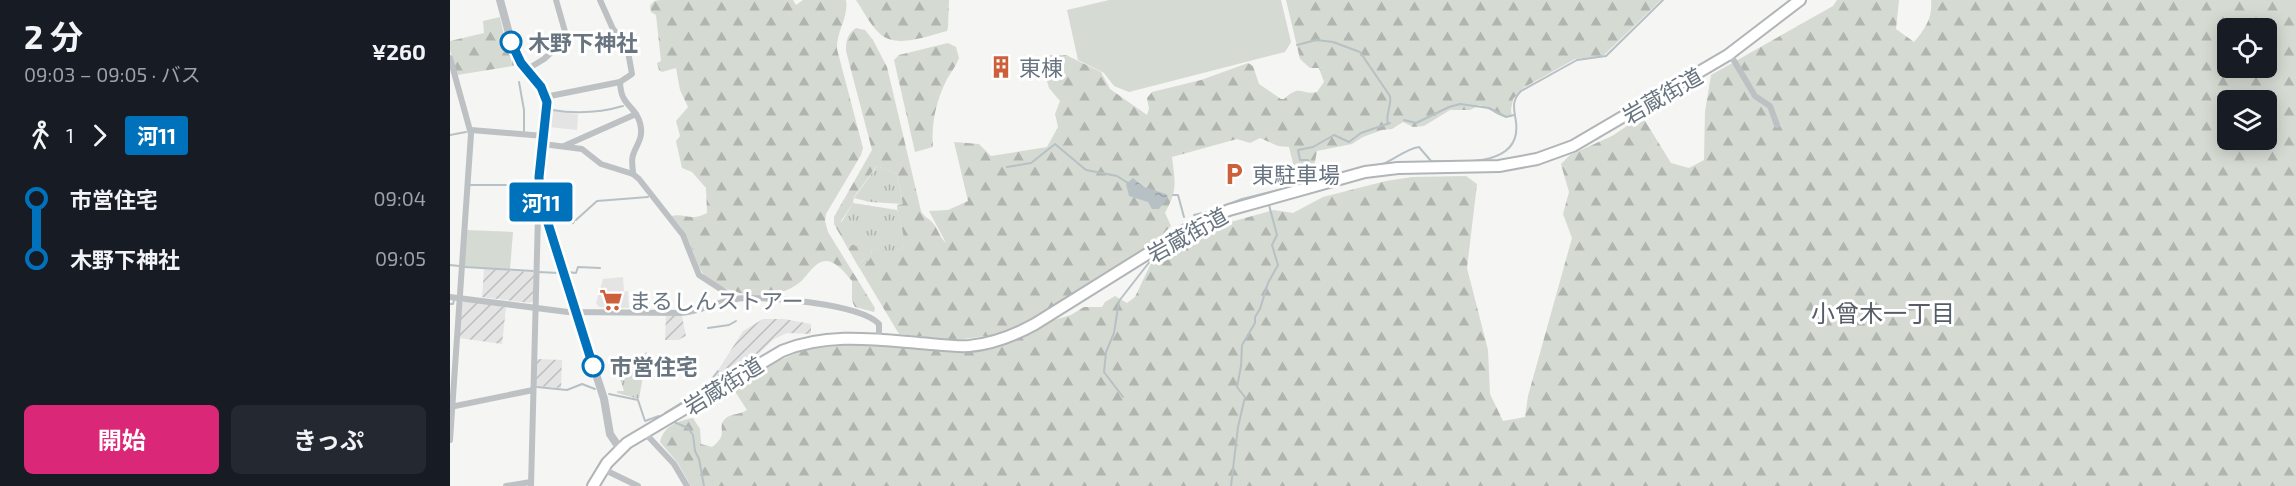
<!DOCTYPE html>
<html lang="ja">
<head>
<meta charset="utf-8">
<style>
	body { margin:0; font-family:"Exo 2","Noto Sans JP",sans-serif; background:#242831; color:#f1f3f6; height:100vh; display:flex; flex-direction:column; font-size:22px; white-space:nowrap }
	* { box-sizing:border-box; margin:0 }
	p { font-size:20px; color:#9ea1a6 }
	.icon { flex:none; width:33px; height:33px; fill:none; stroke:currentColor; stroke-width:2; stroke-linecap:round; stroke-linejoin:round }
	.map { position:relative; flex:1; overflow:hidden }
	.drawer { display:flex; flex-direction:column; background:#171b24; width:450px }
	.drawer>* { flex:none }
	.badge { padding:0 12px; border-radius:4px; font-size:21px; line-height:39px }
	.controls { position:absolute; left:1767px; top:18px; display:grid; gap:12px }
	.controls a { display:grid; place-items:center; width:60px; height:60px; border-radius:9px; background:#171b24; box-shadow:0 3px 15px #0003; font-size:30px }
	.map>.badge { position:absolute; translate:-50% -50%; box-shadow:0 0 0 3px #fff }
	.legs { display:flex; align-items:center; gap:9px; height:66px; padding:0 24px; font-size:20px }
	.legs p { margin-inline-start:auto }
	.summary { display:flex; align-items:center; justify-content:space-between; height:102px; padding:0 24px }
	h1 { font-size:33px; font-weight:700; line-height:45px }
	.primary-button { display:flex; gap:12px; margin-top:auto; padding:12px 24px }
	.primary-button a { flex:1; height:69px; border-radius:9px; background:#db2777; color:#fff; font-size:24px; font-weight:700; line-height:69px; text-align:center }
	.primary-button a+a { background:#242831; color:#f1f3f6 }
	ul { padding:0 24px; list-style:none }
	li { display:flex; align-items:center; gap:21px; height:60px; font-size:22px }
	li i { display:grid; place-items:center; width:9px; height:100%; margin:0 8px; background:currentColor }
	li i::after { content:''; width:15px; height:15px; margin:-8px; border:4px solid; border-radius:50%; background:#171b24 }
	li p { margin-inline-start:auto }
	li:first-child i { background:linear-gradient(#0000 50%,currentColor 0) }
	li:last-child i { background:linear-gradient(currentColor 50%,#0000 0) }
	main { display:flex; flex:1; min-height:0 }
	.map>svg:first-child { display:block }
	.built { fill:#e3e4e3 }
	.industrial { fill:url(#industrial-furrows) }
	.grass { fill:url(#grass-tufts) }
	.forest { fill:url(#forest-firs); fill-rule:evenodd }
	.pitch { fill:#d5dad2 }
	.water { fill:url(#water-ripples) }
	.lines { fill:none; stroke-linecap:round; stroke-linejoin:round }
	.stream { stroke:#b7c1c5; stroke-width:2 }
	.primary-casing { stroke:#b1b5b8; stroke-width:14 }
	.minor { stroke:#bdc1c4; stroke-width:6 }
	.tertiary { stroke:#bdc1c4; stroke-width:8 }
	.primary { stroke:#fff; stroke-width:10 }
	.line-1-casing { stroke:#fff; stroke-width:14 }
	.line-1 { stroke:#0072bc; stroke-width:9 }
	.stop-1-dot { fill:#fff; stroke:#0072bc; stroke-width:3 }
	.labels { text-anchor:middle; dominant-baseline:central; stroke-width:6; stroke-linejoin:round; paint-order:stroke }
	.stop-label { font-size:22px; font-weight:bold; fill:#687580; stroke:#fff; text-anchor:start }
	.poi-label { font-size:22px; fill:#687580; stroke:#fff; text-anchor:start }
	.street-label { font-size:22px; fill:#687580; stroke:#fff }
	.neighbourhood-label { font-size:24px; fill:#555e66; stroke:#fff }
</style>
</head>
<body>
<main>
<section class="drawer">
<div class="summary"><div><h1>2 分</h1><p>09:03 – 09:05 · バス</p></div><b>¥260</b></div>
<div class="legs"><svg class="icon" aria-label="walk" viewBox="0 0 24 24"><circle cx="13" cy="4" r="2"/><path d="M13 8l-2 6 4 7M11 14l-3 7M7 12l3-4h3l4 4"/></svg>1<svg class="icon" aria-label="forward" viewBox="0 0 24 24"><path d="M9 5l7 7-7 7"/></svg><b class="badge" style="background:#0072bc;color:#fff">河11</b></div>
<ul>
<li><i style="color:#0072bc"></i><b>市営住宅</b><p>09:04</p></li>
<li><i style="color:#0072bc"></i><b>木野下神社</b><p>09:05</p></li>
</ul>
<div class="primary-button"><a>開始</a><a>きっぷ</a></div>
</section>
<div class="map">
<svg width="1846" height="486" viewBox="0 0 1846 486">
	<defs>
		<pattern id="industrial-furrows" width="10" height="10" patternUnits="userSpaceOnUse" patternTransform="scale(1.5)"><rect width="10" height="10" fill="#e3e4e3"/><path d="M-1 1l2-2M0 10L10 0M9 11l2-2" fill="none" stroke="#bcbdbd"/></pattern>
		<pattern id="grass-tufts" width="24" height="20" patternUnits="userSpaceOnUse" patternTransform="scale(1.5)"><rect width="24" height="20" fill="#d5dad2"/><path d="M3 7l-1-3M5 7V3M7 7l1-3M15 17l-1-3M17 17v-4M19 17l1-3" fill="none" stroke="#b1b5b0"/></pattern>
		<pattern id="forest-firs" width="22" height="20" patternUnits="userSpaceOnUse" patternTransform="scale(1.5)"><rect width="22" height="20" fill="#d5dad2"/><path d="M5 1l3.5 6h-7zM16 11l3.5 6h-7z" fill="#b1b5b0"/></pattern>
		<pattern id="water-ripples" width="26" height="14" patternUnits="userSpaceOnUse" patternTransform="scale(1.5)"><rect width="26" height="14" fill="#b7c1c5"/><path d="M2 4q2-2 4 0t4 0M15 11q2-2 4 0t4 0" fill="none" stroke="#99a1a5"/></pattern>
	</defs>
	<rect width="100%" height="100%" fill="#f5f5f3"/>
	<g class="built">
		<path d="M102 111 128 114 127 130 99 127Z"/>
		<path d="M173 277 174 291H178L179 308 149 307 146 303 153 279Z"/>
	</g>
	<g class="industrial">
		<path d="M34 269 84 272 83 301 80 303 32 297Z"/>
		<path d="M15 301 56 307 52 344 9 338 12 304Z"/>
		<path d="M216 316H232L236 336 228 340H215Z"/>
		<path d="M313 319H334L361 324V332L360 334 337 333 324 339 298 364 264 385 262 380 293 331Z"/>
		<path d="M86 359 112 360 111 388 85 386Z"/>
	</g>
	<g class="grass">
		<path d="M427 166 447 174 453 204 420 202 404 198Z"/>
		<path d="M403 203 447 210 455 240 453 248 442 253 422 249 420 259 410 269 408 266 415 258 399 243 391 223Z"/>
		<path d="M197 352 189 399 167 393V391H174L165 363 182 359Z"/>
	</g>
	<g class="forest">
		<path d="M210 0H343L346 5 353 0H396C399 17 386 32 387 49L413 148 411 155 376 214 375 221 378 232 425 308 424 312 405 307 402 301V281C396 274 387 262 377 261 365 260 358 276 349 283 325 302 285 297 261 281 248 272 247 260 241 246 237 235 230 225 221 216 237 213 239 222 257 213L256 188 242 172 232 168 226 141 230 136 226 121 238 107 230 90 226 68 212 72 209 70 207 63 211 61 206 15 201 12 200 6 204 1Z"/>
		<path d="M406 0H499L498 27 497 31C476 36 445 50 428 32 419 23 413 10 406 0Z"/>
		<path d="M836 0H1211L1153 56 1125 59 1073 88 1063 99 1061 110 1062 117H1053L1030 105 1020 110H1000L974 126 963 127 953 122 942 129 932 130 913 137 902 144 867 151 862 177 846 175 839 147 828 146 810 138 800 143 787 139 722 157C725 183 728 189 715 213L721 226 709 238 708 243 590 316 545 335 505 340 449 334 410 269 420 259 422 249 442 252 453 248C457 234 447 220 447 205L453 204 447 174 427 166 425 168 404 197 403 203 391 221 401 245 418 248 415 258 408 266 384 224V217L389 208 422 150 396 51C396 41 397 34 406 28L415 30 423 40 437 67 471 211C474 217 477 217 482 222 488 228 489 237 496 243L479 211 498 210 518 201 504 142 529 144 541 156 597 147 608 127 605 114 610 101 599 88 596 78 600 55H616L651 72 660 89 697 115 699 109 697 98 702 92 751 80 798 63 803 66 809 84 831 99H834C851 83 851 96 867 92L874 82 869 68H860L850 59Z"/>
		<path d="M1387 0H1449L1446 29 1464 42C1475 29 1483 17 1481 0H1846V486H241L227 462 210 442C214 425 228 421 243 418L250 429 251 444 262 447C280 434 266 428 275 419 281 413 290 415 297 410L284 390 287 384 328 361 349 352 378 345 393 343 486 350 524 351 564 340 604 320 621 315 634 307H652L655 302 665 296 677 303 685 297 703 259 770 225 824 210 843 213 873 197 936 181 962 177 1016 176 1027 184 1017 268 1038 350 1040 394 1053 421 1075 417 1078 396 1122 238 1113 214 1119 192 1111 164 1120 155 1162 136 1192 116 1221 163 1239 168 1254 160 1255 112 1261 75 1383 6ZM1778 28H1816V68H1778ZM1778 100H1816V140H1778Z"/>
		<path d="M50 17C53 34 59 51 63 66L7 75 0 50V41L34 33 33 21Z"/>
		<path d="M498 43 506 47 509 58C506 66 501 72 497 79 486 101 481 123 483 147L465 152 444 60 449 55Z"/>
	</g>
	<g class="pitch">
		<path d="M659 0H831L841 42 835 52 679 92 664 86 654 73 628 60 617 10Z"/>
		<path d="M16 230 63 232 60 269 54 270 14 266Z"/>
	</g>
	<path class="water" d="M683 178 694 187 716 194 718 197 709 209H702L698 202 679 196 676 184Z"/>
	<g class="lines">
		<g class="stream">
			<path d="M847 45 866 40 883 42 910 52 940 96C942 105 935 115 938 124"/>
			<path d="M63 60V65"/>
			<path d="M69 82 74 110V131"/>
			<path d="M102 110C127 114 149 113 173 106"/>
			<path d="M954 120 966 123 999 107 1010 104 1039 108 1056 117 1064 115"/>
			<path d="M0 135 16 132"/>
			<path d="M557 167 581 163 605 144 636 170 667 176 678 183"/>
			<path d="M861 173 858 160H850L848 150 863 147 884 135 899 142 911 133 940 123"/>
			<path d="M20 185H84"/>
			<path d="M723 195H728L734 217"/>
			<path d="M744 215 761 211 792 199 933 164C945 159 956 149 969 147L981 161C1009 162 1072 168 1066 122 1064 109 1061 101 1071 91L1127 60 1156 56 1213 0"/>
			<path d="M126 220 147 201 198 197"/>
			<path d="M0 265 9 266"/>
			<path d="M15 267 83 271"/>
			<path d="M88 272 109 273"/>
			<path d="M118 272 126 273 128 267 150 268"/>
			<path d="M0 304H3L4 300"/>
			<path d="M258 328 279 325 286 321"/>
			<path d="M258 386 262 384 261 380 268 371"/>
			<path d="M87 387 117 390 132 384 145 389"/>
			<path d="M159 394 188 400 195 421 209 416"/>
			<path d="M673 397 654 372 656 352 664 333 669 301 701 260"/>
			<path d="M215 413 249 392"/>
			<path d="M224 422 238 428 243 435 245 451 249 459 254 486"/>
			<path d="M781 486 788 427 795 397 787 387 791 366 792 345 805 323V317L810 309 818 283 828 265 822 245 827 235 819 205"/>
		</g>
		<g class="primary-casing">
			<path id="primary" d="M143 486 157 463 177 443 332 351C376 333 422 339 469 343 485 344 503 347 519 346 542 344 565 335 585 324L742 226 779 210 915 172 948 168 1049 166 1087 159 1123 146 1278 55 1350 0"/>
		</g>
		<g class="minor">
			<path d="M1280 54 1305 96 1320 106 1327 125"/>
			<path d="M0 58 21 134 0 440"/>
			<path d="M76 70 94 59 115 40 116 35 106 0"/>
			<path d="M170 82C171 108 185 104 190 123 194 138 187 143 183 155 181 161 183 168 183 174"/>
			<path d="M95 97 170 82 182 74 177 46 163 29 150 0"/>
			<path d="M21 130 94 136"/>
			<path d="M93 144 132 149 151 164 183 174 189 179 233 235 249 275 286 299"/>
			<path d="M114 146 186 114"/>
			<path d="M0 297 118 312 231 313C250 312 266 302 285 299 313 295 411 304 429 324V340"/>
			<path d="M0 407 83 390"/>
			<path d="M195 433 224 464 237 486"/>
			<path d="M153 469 188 486"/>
			<path d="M56 486 81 482"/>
			<path d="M81 486 88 215 92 205 96 204 122 221"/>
		</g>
		<path class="tertiary" d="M50 0 64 52 74 67 89 84 97 102 89 177 92 205 154 399 160 434 170 449"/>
		<use href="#primary" class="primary"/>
	</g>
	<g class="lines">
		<g class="line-1-casing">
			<path id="line-1" d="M61 42 71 63 91 87 97 102 89 177 90 198 143 366"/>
		</g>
		<use href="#line-1" class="line-1"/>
	</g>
	<defs>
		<g id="building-bare" transform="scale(1.8)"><path d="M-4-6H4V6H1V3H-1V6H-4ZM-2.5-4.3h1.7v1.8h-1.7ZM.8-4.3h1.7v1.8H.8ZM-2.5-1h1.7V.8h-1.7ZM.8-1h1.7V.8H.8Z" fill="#ce5f3b" stroke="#fff" stroke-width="2.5" paint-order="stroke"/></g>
		<g id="parking-bare" transform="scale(1.8)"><path d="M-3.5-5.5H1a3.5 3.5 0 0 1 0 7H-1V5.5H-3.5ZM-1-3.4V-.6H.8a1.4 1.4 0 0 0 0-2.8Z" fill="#ce5f3b" stroke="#fff" stroke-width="2.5" paint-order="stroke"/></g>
		<g id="supermarket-bare" transform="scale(1.8)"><path d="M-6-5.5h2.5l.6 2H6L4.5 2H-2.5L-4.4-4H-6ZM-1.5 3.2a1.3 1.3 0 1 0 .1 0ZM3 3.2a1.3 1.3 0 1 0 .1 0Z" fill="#ce5f3b" stroke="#fff" stroke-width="2.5" paint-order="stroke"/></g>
	</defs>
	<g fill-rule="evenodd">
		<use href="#building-bare" x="551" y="67"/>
		<use href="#parking-bare" x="784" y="174"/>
		<use href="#supermarket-bare" x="161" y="300"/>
	</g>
	<g class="stop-1-dot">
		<circle cx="61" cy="42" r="10"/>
		<circle cx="143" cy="366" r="10"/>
	</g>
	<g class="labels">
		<g class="stop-label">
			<text x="78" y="42">木野下神社</text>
			<text x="160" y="366">市営住宅</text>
		</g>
		<g class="poi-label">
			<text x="569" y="67">東棟</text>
			<text x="802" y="174">東駐車場</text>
			<text x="179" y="300">まるしんストアー</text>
		</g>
		<g class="street-label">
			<text transform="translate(1212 95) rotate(-30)">岩蔵街道</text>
			<text transform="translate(737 234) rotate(-29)">岩蔵街道</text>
			<text transform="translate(273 385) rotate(-32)">岩蔵街道</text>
		</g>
		<g class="neighbourhood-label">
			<text x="1433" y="312">小曾木一丁目</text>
		</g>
	</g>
</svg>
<div class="controls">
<a><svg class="icon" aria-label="locate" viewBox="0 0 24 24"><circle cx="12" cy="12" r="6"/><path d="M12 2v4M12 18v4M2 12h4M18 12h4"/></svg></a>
<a><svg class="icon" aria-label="layers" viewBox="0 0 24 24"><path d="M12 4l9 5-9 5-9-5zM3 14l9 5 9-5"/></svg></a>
</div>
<b class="badge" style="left:91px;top:202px;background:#0072bc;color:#fff">河11</b>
</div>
</main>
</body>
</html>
